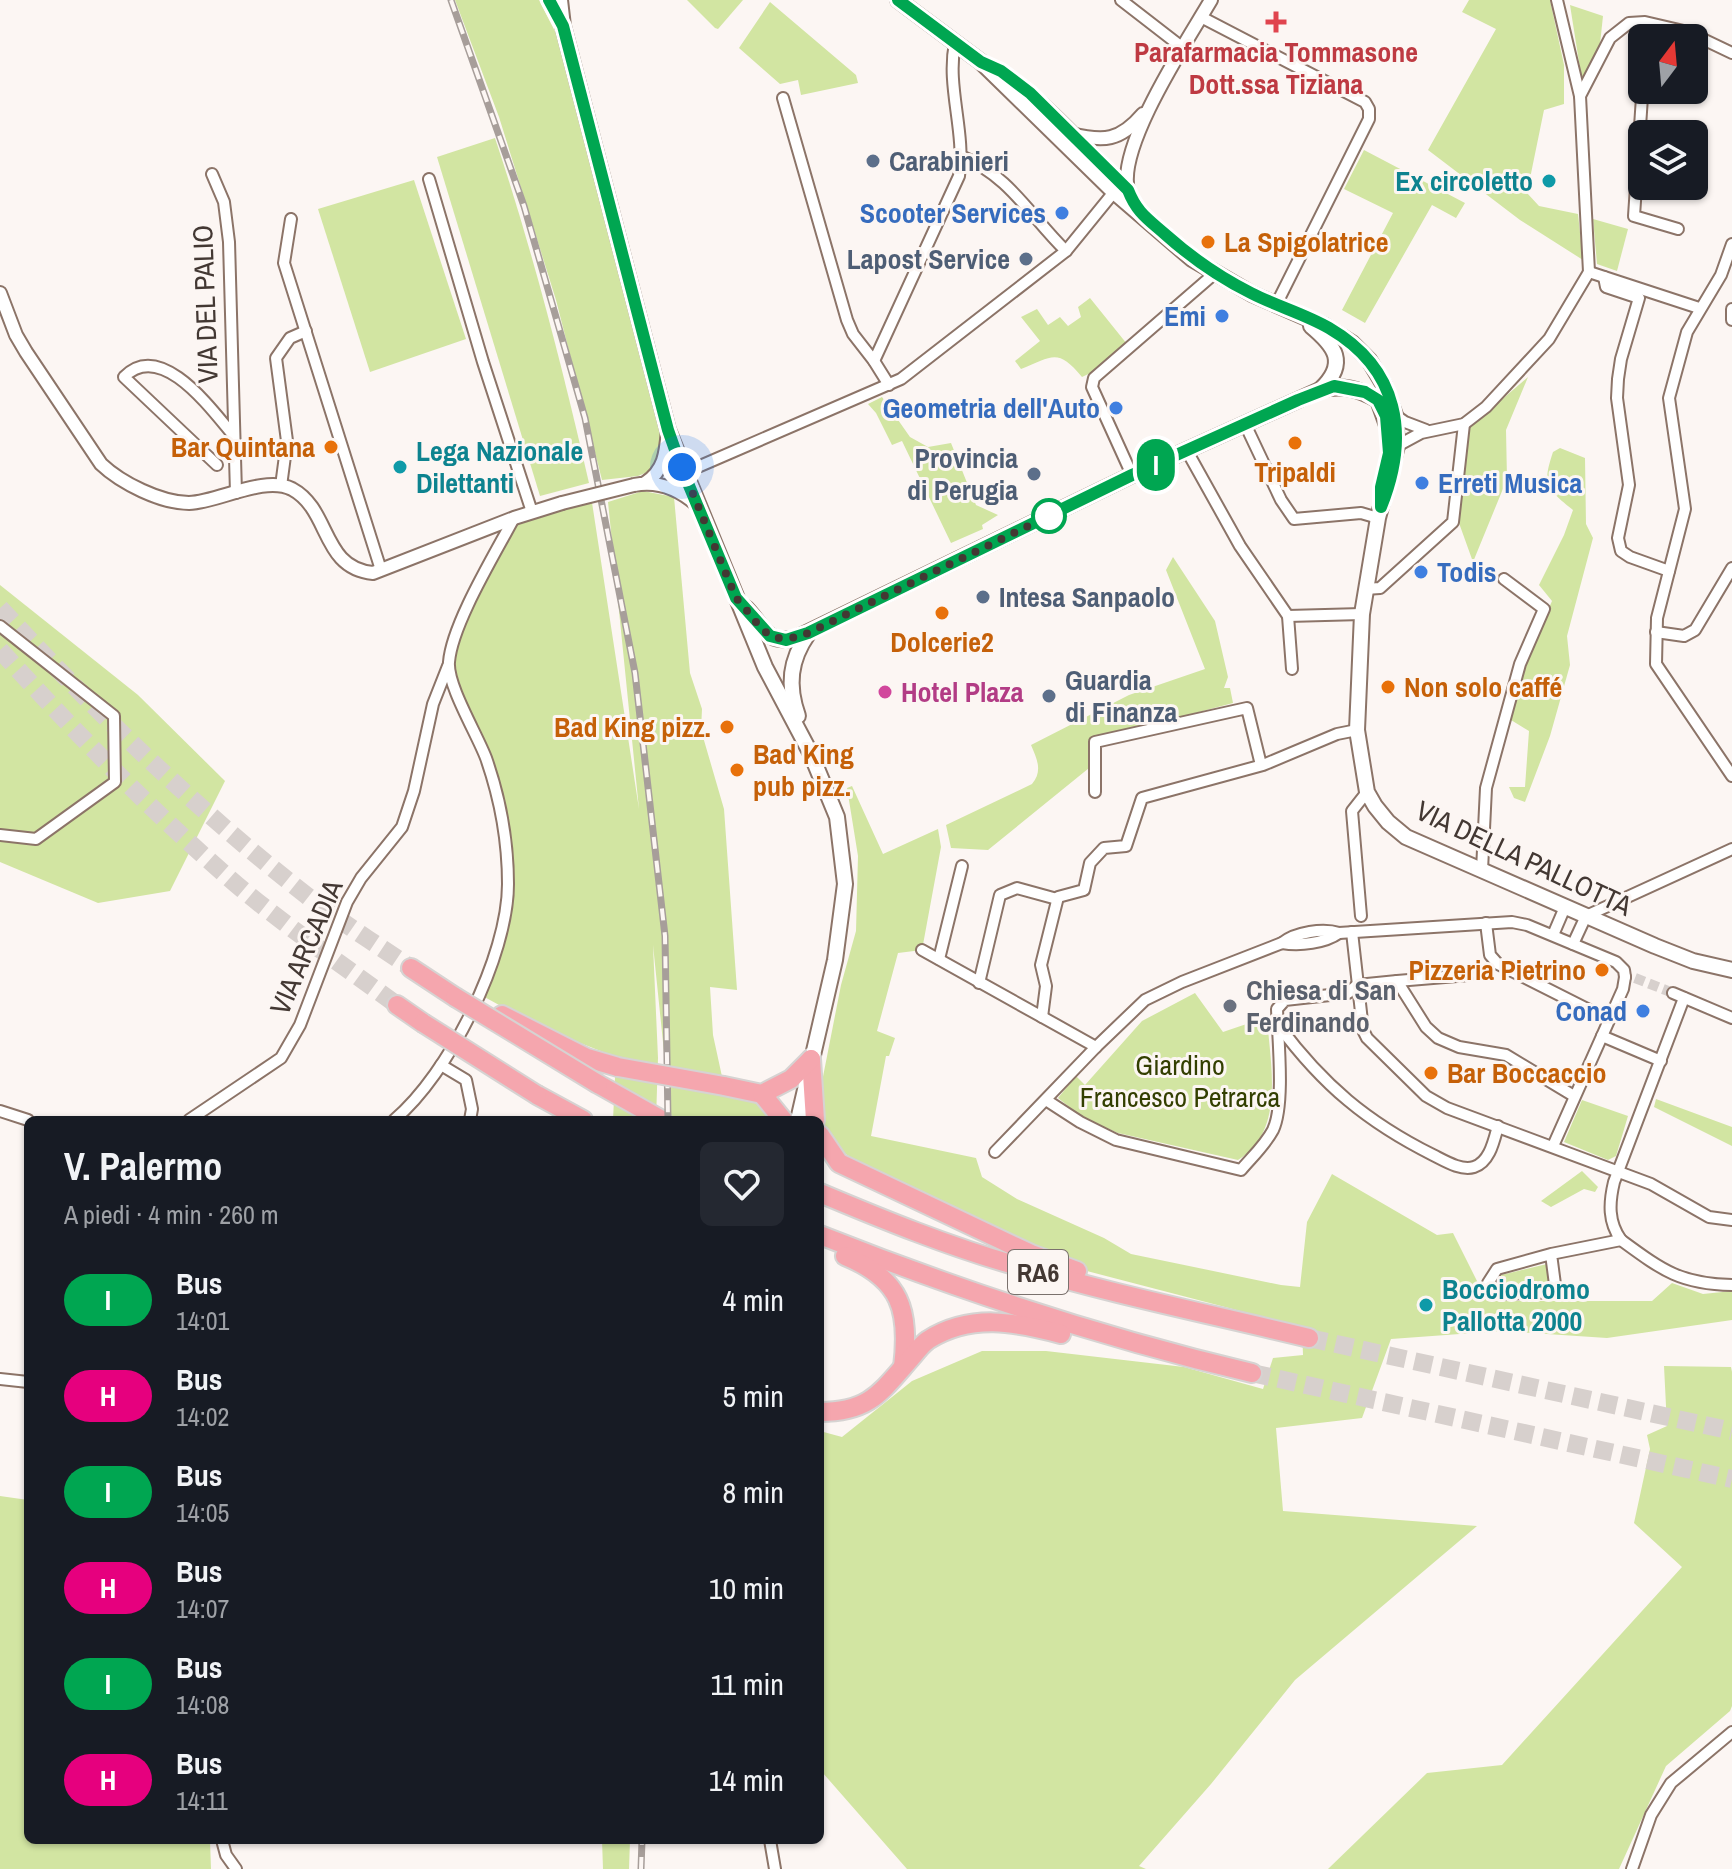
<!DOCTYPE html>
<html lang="it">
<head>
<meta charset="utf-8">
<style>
	body { margin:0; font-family:"Archivo Narrow",sans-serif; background:#242831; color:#f1f3f6; height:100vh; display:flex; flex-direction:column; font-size:30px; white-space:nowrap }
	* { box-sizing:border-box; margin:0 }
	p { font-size:26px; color:#9ea1a6 }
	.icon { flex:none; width:44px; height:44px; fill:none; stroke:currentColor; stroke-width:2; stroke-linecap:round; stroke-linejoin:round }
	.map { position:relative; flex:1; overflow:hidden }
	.sheet { position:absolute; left:24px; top:1116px; width:800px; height:728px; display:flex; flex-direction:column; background:#171b24; border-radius:12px; box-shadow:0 2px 6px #0004 }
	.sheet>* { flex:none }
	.badge { padding:0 16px; border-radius:26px; font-size:28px; line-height:52px }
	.needle { width:52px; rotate:16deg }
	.controls { position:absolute; left:1628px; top:24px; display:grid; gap:16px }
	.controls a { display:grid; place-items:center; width:80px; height:80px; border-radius:12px; background:#171b24; box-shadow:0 2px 6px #0004; font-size:40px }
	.you { position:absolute; width:40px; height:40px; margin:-20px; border:6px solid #fff; border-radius:50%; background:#1a73e8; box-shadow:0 0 0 12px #1a73e833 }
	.map>.badge { position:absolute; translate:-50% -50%; box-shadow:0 0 0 4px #fff }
	.round { display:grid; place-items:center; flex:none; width:84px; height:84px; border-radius:12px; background:#242831 }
	.overview { display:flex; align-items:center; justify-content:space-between; height:136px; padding:0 40px }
	h1 { font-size:38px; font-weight:700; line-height:60px }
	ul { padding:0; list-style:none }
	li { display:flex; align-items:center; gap:24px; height:96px; padding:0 40px }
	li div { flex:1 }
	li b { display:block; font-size:30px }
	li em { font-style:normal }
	li .badge { min-width:88px; font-weight:700; text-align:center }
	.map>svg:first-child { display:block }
	.green { fill:#d2e5a2 }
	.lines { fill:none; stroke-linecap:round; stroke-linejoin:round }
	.minor-tunnel { stroke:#d7d0cd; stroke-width:10; stroke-dasharray:10 5; stroke-linecap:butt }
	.motorway-tunnel { stroke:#d7d0cd; stroke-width:18; stroke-dasharray:18 9; stroke-linecap:butt }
	.minor-casing { stroke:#8c7468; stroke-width:14 }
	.tertiary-casing { stroke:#8c7468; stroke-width:16 }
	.secondary-casing { stroke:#8c7468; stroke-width:18 }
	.motorway-casing { stroke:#d6d3d2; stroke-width:22 }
	.minor { stroke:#fff; stroke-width:10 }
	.tertiary { stroke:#fff; stroke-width:12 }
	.secondary { stroke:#fff; stroke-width:14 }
	.motorway { stroke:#f5a6ae; stroke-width:18 }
	.rail-casing { stroke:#a79e9a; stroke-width:7 }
	.rail { stroke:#fcf6f3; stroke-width:4; stroke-dasharray:12; stroke-linecap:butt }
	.tertiary-bridge-casing { stroke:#8c7468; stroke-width:16; stroke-linecap:butt }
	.motorway-bridge-casing { stroke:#d6d3d2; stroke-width:22; stroke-linecap:butt }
	.tertiary-bridge { stroke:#fff; stroke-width:12 }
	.motorway-bridge { stroke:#f5a6ae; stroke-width:18 }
	.line-casing { stroke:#fff; stroke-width:18 }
	.line { stroke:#00a651; stroke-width:12 }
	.walk { stroke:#433833; stroke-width:8; stroke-dasharray:0 14.4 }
	.health-dot { fill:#e0444e; stroke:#fcf6f3; stroke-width:3 }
	.service-dot { fill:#5c6f8a; stroke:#fcf6f3; stroke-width:3 }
	.culture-dot { fill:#0f9aa8; stroke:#fcf6f3; stroke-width:3 }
	.shop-dot { fill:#3f7fe0; stroke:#fcf6f3; stroke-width:3 }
	.food-dot { fill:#e8710a; stroke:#fcf6f3; stroke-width:3 }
	.stop-dot { fill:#fff; stroke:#00a651; stroke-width:4 }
	.hotel-dot { fill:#d1479c; stroke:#fcf6f3; stroke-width:3 }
	.worship-dot { fill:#6b7280; stroke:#fcf6f3; stroke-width:3 }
	.labels { text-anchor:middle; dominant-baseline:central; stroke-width:6; stroke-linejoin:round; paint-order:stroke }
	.shield { fill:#fcf6f3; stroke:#7a716d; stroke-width:2 }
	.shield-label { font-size:26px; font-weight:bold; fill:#433833 }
	.health-label { font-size:28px; font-weight:bold; fill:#be3a42; stroke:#fcf6f3 }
	.service-label { font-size:28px; font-weight:bold; fill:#4e5e75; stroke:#fcf6f3; text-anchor:start }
	.culture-label { font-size:28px; font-weight:bold; fill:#0d838f; stroke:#fcf6f3; text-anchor:start }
	.shop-label { font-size:28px; font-weight:bold; fill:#366cbe; stroke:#fcf6f3; text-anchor:end }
	.food-label { font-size:28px; font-weight:bold; fill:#c56008; stroke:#fcf6f3; text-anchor:start }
	.street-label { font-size:28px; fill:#433833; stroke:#fcf6f3 }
	.hotel-label { font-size:28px; font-weight:bold; fill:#b23c85; stroke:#fcf6f3; text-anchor:start }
	.worship-label { font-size:28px; font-weight:bold; fill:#5b616d; stroke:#fcf6f3; text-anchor:start }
	.park-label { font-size:28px; fill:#333f01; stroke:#fcf6f3 }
</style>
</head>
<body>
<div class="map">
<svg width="1732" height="1869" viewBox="0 0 1732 1869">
	<rect width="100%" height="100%" fill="#fcf6f3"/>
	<g class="green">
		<path d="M455 0H539L566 53 664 428 663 450 652 470 638 476 602 480 556 300 499 117Z"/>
		<path d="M687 0H743L718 29 715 28Z"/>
		<path d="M1469 0H1550L1564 65V104L1544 110 1527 193 1539 206 1578 214 1583 260 1520 220 1428 150 1496 29 1462 12Z"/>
		<path d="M770 2 856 75 858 83 801 95 798 80 780 84 739 48Z"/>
		<path d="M1570 5 1603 16 1600 44 1582 81Z"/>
		<path d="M495 138C533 252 562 366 589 483L540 496 437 157Z"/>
		<path d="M1364 150 1465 203 1456 218 1432 205 1365 323 1342 310 1393 213 1344 189Z"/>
		<path d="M414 180 466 339 370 372 318 209Z"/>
		<path d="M1593 219 1628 229 1617 271 1597 264Z"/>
		<path d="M1090 298 1127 344 1099 369 1082 377C1058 348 1053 356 1021 369L1015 361 1040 341 1021 317 1037 309 1048 325 1060 317 1068 326 1081 317 1078 307Z"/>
		<path d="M1528 377 1506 430 1507 479 1473 562 1459 523 1470 427Z"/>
		<path d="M882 397 910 437 928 447 951 443 976 505 998 515 982 525 983 529 951 543 902 441 892 445 876 413 868 404Z"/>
		<path d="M1560 448 1585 458 1586 524 1593 538 1567 636 1570 665 1550 736 1525 802 1514 798 1509 787H1525L1529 731 1511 720 1524 665 1552 601 1539 585 1564 535 1573 510C1546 488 1542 485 1553 452Z"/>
		<path d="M643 491 674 497 690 673 702 709 701 730 724 809 737 990 710 987 713 1035 726 1095 758 1102 774 1120H671L653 945 658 1058 656 1120H613L616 1057 539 1027 479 994 504 925 503 824 486 758 454 685 453 639 514 518 591 496 639 809 608 502Z"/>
		<path d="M1173 557 1215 621 1228 677 1224 688H1230L1233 703 1093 740 1094 764 988 850 951 848 946 825 1032 784C1043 771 1037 759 1031 745L1129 695 1205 669 1166 570Z"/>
		<path d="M0 585 138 695 225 781 170 891 98 903 0 862Z"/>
		<path d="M852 786 883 854 938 829 941 847 922 950 898 953 877 1031 895 1038 889 1056H886L871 1136 976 1158 982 1177 1017 1199 1104 1238 1131 1254 1281 1285 1300 1287 1307 1222 1332 1174 1437 1235 1453 1233 1487 1301H1652L1672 1283 1703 1294 1732 1291V1320L1607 1338 1501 1331 1391 1339 1362 1418 1276 1428 1283 1511 1477 1526 1295 1680 1211 1784 1139 1866 1146 1869H907L822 1772 820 1562 824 1553 820 1532V1431L842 1437 912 1381 982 1351H1046L1184 1367 1263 1389 1273 1358 1303 1355 1302 1327 1083 1270 870 1171 827 1141 820 1092 841 985 856 931 858 856 847 788Z"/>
		<path d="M1195 993 1223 1032 1267 1017C1270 1064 1286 1131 1238 1160L1118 1133 1083 1118 1058 1098 1076 1076 1085 1085 1142 1021Z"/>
		<path d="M1656 1099 1732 1127V1146L1654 1107Z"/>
		<path d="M1582 1100 1628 1116 1616 1156 1608 1160 1564 1142Z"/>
		<path d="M1582 1171 1598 1187 1595 1192 1584 1189 1551 1207 1541 1201Z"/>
		<path d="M1547 1264 1550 1284 1506 1290 1501 1275Z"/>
		<path d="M1664 1366 1731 1367 1732 1372V1706L1730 1711 1666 1766 1619 1869H1328L1427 1773 1502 1765 1682 1567 1634 1523 1650 1449 1647 1435 1667 1426Z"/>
		<path d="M0 1496 28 1500V1840H210L211 1869H0Z"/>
		<path d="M602 1840H630L629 1869H603Z"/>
	</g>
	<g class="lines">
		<path class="minor-tunnel" d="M1635 978 1673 993"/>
		<g class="motorway-tunnel">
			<path d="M0 608C95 711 196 809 306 895 339 921 376 944 411 968"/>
			<path d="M0 650C75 732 152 812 237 885 288 928 344 966 397 1005"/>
			<path d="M1309 1338 1732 1431"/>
			<path d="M1252 1373 1732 1479"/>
		</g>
		<g class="minor-casing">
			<g id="minor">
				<path d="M1121 0 1183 48"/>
				<path d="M1557 0 1580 96"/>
				<path d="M1201 17 1365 102 1369 109V119L1276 305"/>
				<path d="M1645 90 1642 97 1634 216 1678 229"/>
				<path d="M783 98 847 320 853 334 874 361 959 176C966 132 946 87 955 43"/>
				<path d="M961 156C1010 176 1030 216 1066 251"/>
				<path d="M212 174 224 202 229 242 236 493"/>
				<path d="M429 179 483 362 532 512"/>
				<path d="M291 219 284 263 381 570"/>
				<path d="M1732 244 1721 275 1687 332 1669 398 1685 509 1657 618 1656 664 1732 776"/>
				<path d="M1589 272 1580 96 1610 38 1629 23 1645 22 1688 32 1732 53"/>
				<path d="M1589 272 1699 308"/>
				<path d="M1604 277 1606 287 1639 298 1621 359 1618 379 1617 398 1629 485 1618 538 1621 551 1630 557 1669 571"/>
				<path d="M1732 309V320"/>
				<path d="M874 361 889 385"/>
				<path d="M1395 415 1405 422 1426 430"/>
				<path d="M1245 424 1281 500 1294 519 1361 513 1378 518"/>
				<path d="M1397 446 1421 433 1464 424 1486 407 1549 339 1589 272"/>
				<path d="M1187 451 1240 546 1288 616 1362 614"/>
				<path d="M217 465 124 377C161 339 211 409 234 436"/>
				<path d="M682 467 700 466 901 379 1066 251 1114 192"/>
				<path d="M1132 475 1092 387 1094 378 1214 274"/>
				<path d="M281 486 287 441 276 358 290 338 306 331"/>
				<path d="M1365 589 1380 588 1453 522 1464 424"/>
				<path d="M1288 616 1292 669"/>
				<path d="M0 626 114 716 115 782 36 839 0 835"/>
				<path d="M1656 632 1684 636 1695 630 1732 568"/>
				<path d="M1095 792V742L1247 708 1261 765"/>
				<path d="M1482 870 1486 788 1520 664 1544 609 1504 579"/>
				<path d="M1361 916 1352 811 1367 792"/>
				<path d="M1486 923 1490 955 1498 964 1609 1020"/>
				<path d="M1352 932 1363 1030 1367 1038 1426 1096 1447 1108 1651 1184 1709 1217 1732 1220"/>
				<path d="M1553 935 1565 907"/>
				<path d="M1282 943C1300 946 1325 943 1339 933"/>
				<path d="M1573 944 1586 916 1732 849"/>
				<path d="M922 950 1096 1047"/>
				<path d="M939 959 962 866"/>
				<path d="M1397 981 1469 975"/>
				<path d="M979 983 1000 895 1017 888 1057 899"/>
				<path d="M1673 993 1732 1018"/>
				<path d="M1042 1017 1046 986 1041 965 1058 897 1084 890 1090 863 1104 848 1126 846 1142 798 1263 765 1337 734 1357 730"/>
				<path d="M1279 1026C1323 1085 1367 1122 1433 1155 1445 1161 1461 1171 1474 1167 1490 1162 1494 1140 1498 1126"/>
				<path d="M1602 1036 1661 1061"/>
				<path d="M441 1065 466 1080 472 1109 470 1120"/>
				<path d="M1046 1100 1080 1122 1116 1140 1241 1170C1252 1157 1265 1145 1273 1130 1285 1105 1278 1038 1277 1009L1285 1000 1348 993 1357 985 1397 981 1426 1027 1438 1038 1459 1047 1506 1055 1574 1096"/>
				<path d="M0 1111 28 1120"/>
				<path d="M189 1120 281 1058 300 1025 347 902 361 878 402 827 414 791 433 704 448 666"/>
				<path d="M394 1120C449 1074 508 956 508 884 508 842 500 798 486 758 477 734 447 685 449 662 452 624 495 554 514 518"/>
				<path d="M1553 1146 1623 989 1625 977"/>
				<path d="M995 1152 1096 1047 1145 1000 1182 982 1282 943C1296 932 1323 928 1339 933L1512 922 1527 925 1616 962 1624 970 1625 977"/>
				<path d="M1621 1240C1662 1270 1680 1284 1732 1285"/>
				<path d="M1551 1254 1556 1292 1501 1294 1488 1283 1497 1269 1551 1254 1621 1240C1608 1222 1609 1203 1614 1182L1684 998"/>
				<path d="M0 1379 28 1382"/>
				<path d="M222 1840 226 1855 236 1869"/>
				<path d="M770 1840 775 1869"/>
				<path d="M1632 1869 1651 1815 1671 1783 1732 1732"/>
			</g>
		</g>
		<g class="tertiary-casing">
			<g id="tertiary">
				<path d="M986 64C1036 88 1087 150 1128 190L1136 210"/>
				<path d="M1071 134C1104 142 1120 141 1143 114"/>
				<path d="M1128 190C1117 146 1187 41 1211 0"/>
				<path d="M0 293 16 335 26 352 101 464C121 483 161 503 189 503 219 502 264 475 292 489 331 510 321 568 373 573L514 518 562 503"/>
				<path d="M645 483C665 470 666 452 668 430"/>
				<path d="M634 485C659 480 679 489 697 505"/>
			</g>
		</g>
		<g class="secondary-casing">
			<g id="secondary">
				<path d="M560 0 563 26 668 430 765 667 811 754 837 817 845 884 835 960 798 1120"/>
				<path d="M898 0 981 62 1114 192 1192 259 1252 294 1325 326 1352 343 1369 360 1384 385 1395 415 1397 446 1378 518 1362 614 1357 730 1367 792 1375 806 1388 822 1406 837 1655 946 1693 961 1732 970"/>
				<path d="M1311 326C1335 346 1348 363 1321 389"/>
				<path d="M746 608C763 625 765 645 796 638L1132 475 1320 390C1342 384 1359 389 1378 400L1389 431"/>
				<path d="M798 716C787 685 790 660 808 634"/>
			</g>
		</g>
		<g class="motorway-casing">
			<g id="motorway">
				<path d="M411 968 455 997"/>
				<path d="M397 1005 423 1023"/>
				<path d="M502 1015 587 1058 618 1067"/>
				<path d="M811 1059 815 1120"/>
				<path d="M598 1084 662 1120"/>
				<path d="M724 1086 762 1094 791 1079 811 1059"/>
				<path d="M762 1094 783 1120"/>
				<path d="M537 1095 583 1120"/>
				<path d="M820 1135 839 1163 1031 1254 1077 1271"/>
				<path d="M820 1193C884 1220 948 1246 1014 1265 1111 1294 1210 1314 1309 1338"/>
				<path d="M820 1235C961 1291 1104 1338 1252 1373"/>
				<path d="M845 1256C901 1279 910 1310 903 1367"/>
				<path d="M820 1412C870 1412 881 1392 911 1358 916 1352 922 1344 928 1340 971 1313 1015 1322 1061 1334"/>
			</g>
		</g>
		<use href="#minor" class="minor"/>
		<use href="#tertiary" class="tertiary"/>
		<use href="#secondary" class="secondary"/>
		<use href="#motorway" class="motorway"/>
		<g class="rail-casing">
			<g id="rail">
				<path d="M451 0 524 206 585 418 635 673 665 936 668 1120"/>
				<path d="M641 1869 642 1840"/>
			</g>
		</g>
		<use href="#rail" class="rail"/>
		<g class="tertiary-bridge-casing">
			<path id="tertiary-bridge" d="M562 503 634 485"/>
		</g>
		<g class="motorway-bridge-casing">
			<g id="motorway-bridge">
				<path d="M455 997 598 1084"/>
				<path d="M423 1023 537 1095"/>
				<path d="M618 1067 724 1086"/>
			</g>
		</g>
		<use href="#tertiary-bridge" class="tertiary-bridge"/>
		<use href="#motorway-bridge" class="motorway-bridge"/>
	</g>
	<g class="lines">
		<g class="line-casing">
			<path id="line" d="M549 0 563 26 668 430 680 464 736 598 770 636 786 640 808 633 1132 475 1298 400 1334 386 1365 392 1378 400 1386 416 1389 453 1381 487V507C1410 435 1399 369 1329 328 1305 314 1276 306 1251 293 1219 277 1193 259 1166 235 1148 219 1137 213 1128 190L1030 93 1001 71 981 62 898 0"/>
		</g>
		<use href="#line" class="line"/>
		<path class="walk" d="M682 467 736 598C762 625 765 650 808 633L1049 516"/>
	</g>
	<path class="health-dot" d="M1272 10h8v8h8v8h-8v8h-8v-8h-8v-8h8z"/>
	<g class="service-dot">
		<circle cx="873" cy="161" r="8"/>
		<circle cx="1026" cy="259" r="8"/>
		<circle cx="1034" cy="474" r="8"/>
		<circle cx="983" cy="597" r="8"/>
		<circle cx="1049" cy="696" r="8"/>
	</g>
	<g class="culture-dot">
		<circle cx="1549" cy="181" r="8"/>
		<circle cx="400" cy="467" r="8"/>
		<circle cx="1426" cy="1305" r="8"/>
	</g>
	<g class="shop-dot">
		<circle cx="1062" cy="213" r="8"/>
		<circle cx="1222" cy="316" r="8"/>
		<circle cx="1116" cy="408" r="8"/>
		<circle cx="1422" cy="483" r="8"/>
		<circle cx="1421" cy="572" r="8"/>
		<circle cx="1643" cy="1011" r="8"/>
	</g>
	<g class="food-dot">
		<circle cx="1208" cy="242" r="8"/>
		<circle cx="1295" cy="443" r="8"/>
		<circle cx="331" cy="447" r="8"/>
		<circle cx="942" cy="613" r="8"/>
		<circle cx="1388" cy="687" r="8"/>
		<circle cx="727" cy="727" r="8"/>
		<circle cx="737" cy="770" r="8"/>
		<circle cx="1602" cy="970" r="8"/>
		<circle cx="1431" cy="1073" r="8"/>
	</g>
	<circle class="stop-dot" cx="1049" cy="516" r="16"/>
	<circle class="hotel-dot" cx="885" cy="692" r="8"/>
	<circle class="worship-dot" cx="1230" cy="1006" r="8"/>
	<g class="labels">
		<rect class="shield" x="1008" y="1250" width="60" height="44" rx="6"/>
		<g class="shield-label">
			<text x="1038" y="1272">RA6</text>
		</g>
		<g class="health-label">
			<text x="1276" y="52">Parafarmacia Tommasone<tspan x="1276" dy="32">Dott.ssa Tiziana</tspan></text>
		</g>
		<g class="service-label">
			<text x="889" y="161">Carabinieri</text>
			<text x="1010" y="259" text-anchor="end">Lapost Service</text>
			<text x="1018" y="458" text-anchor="end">Provincia<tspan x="1018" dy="32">di Perugia</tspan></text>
			<text x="999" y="597">Intesa Sanpaolo</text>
			<text x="1065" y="680">Guardia<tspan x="1065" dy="32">di Finanza</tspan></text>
		</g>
		<g class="culture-label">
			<text x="1533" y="181" text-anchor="end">Ex circoletto</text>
			<text x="416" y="451">Lega Nazionale<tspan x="416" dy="32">Dilettanti</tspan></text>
			<text x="1442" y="1289">Bocciodromo<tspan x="1442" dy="32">Pallotta 2000</tspan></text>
		</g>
		<g class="shop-label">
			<text x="1046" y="213">Scooter Services</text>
			<text x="1206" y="316">Emi</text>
			<text x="1100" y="408">Geometria dell'Auto</text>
			<text x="1438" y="483" text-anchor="start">Erreti Musica</text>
			<text x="1437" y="572" text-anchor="start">Todis</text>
			<text x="1627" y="1011">Conad</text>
		</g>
		<g class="food-label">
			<text x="1224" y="242">La Spigolatrice</text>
			<text x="315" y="447" text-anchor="end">Bar Quintana</text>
			<text x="1295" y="472" text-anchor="middle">Tripaldi</text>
			<text x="942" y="642" text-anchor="middle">Dolcerie2</text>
			<text x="1404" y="687">Non solo caffé</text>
			<text x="711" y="727" text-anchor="end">Bad King pizz.</text>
			<text x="753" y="754">Bad King<tspan x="753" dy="32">pub pizz.</tspan></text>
			<text x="1586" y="970" text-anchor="end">Pizzeria Pietrino</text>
			<text x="1447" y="1073">Bar Boccaccio</text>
		</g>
		<g class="street-label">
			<text transform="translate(205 304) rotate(-92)">VIA DEL PALIO</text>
			<text transform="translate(1524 858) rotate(25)">VIA DELLA PALLOTTA</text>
			<text transform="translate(306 947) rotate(-67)">VIA ARCADIA</text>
		</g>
		<g class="hotel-label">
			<text x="901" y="692">Hotel Plaza</text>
		</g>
		<g class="worship-label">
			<text x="1246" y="990">Chiesa di San<tspan x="1246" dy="32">Ferdinando</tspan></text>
		</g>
		<g class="park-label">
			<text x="1180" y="1065">Giardino<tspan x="1180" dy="32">Francesco Petrarca</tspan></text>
		</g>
	</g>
</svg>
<div class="controls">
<a><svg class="needle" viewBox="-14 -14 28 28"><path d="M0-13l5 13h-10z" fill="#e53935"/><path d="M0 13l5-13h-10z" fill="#9ea1a6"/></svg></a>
<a><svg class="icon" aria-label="layers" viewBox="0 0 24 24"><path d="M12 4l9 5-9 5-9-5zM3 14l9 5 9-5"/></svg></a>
</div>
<div class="you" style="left:682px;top:467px"></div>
<b class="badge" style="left:1156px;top:465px;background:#00a651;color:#fff">I</b>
<section class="sheet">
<div class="overview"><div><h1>V. Palermo</h1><p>A piedi · 4 min · 260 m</p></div><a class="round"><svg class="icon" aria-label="heart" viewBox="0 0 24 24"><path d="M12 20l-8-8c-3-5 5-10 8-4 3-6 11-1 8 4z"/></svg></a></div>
<ul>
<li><span class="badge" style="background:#00a651;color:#fff">I</span><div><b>Bus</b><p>14:01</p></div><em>4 min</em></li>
<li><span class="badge" style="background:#e6007e;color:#fff">H</span><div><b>Bus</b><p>14:02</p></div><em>5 min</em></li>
<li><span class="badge" style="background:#00a651;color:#fff">I</span><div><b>Bus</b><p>14:05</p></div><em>8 min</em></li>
<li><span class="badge" style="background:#e6007e;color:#fff">H</span><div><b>Bus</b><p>14:07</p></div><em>10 min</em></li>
<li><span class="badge" style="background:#00a651;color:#fff">I</span><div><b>Bus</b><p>14:08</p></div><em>11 min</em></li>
<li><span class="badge" style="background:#e6007e;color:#fff">H</span><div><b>Bus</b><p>14:11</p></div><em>14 min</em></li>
</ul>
</section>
</div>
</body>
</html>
